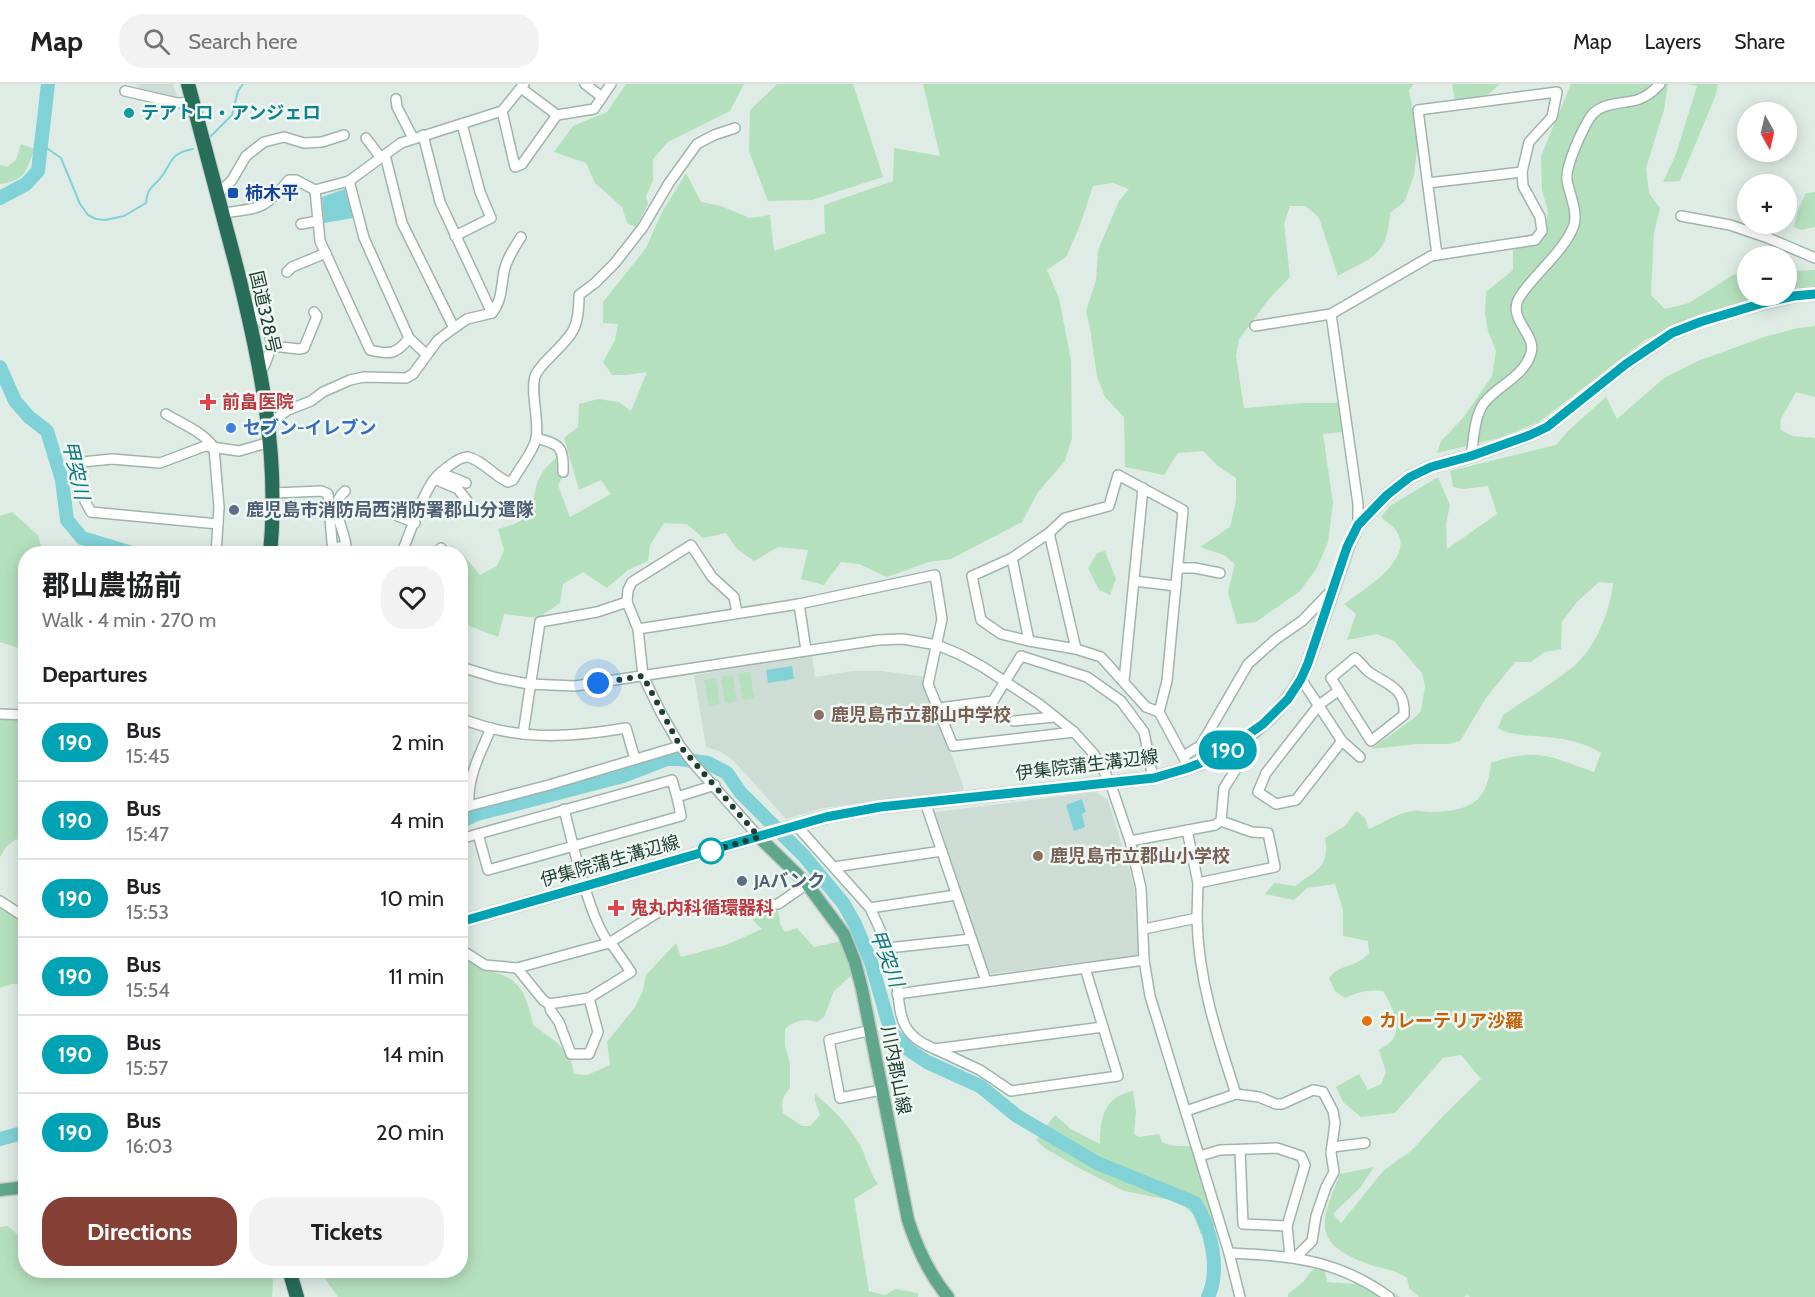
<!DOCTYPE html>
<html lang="en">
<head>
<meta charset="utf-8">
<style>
	body { margin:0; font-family:Cabin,"Noto Sans JP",sans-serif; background:#f2f2f2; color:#202124; height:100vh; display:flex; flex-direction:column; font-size:22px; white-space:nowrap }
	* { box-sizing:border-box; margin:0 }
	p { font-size:20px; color:#757577 }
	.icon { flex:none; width:33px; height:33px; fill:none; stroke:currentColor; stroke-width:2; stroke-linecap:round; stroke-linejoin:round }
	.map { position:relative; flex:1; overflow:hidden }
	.sheet { position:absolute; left:18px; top:462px; width:450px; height:732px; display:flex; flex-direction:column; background:#fff; border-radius:24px; box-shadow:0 3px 15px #0003 }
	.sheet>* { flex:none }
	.badge { padding:0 12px; border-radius:20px; font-size:21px; line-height:39px }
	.needle { width:39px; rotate:172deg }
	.buttons { position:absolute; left:1737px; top:18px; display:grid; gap:12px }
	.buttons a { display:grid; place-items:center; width:60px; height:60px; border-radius:50%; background:#fff; box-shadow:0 3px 15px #0003; font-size:30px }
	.you { position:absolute; width:30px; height:30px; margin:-15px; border:4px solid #fff; border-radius:50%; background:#1a73e8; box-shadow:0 0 0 9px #1a73e833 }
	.map>.badge { position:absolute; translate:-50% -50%; box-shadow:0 0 0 3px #fff }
	h2 { padding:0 24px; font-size:22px; line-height:54px }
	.round { display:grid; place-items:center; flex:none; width:63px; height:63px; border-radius:24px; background:#f2f2f2 }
	.summary { display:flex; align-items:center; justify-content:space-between; height:102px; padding:0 24px }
	h1 { font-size:28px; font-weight:700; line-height:45px }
	.action { display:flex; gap:12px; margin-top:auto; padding:12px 24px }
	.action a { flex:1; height:69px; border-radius:24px; background:#844035; color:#fff; font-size:24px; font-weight:700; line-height:69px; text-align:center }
	.action a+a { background:#f2f2f2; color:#202124 }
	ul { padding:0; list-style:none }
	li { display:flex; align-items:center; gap:18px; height:78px; padding:0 24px; border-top:2px solid #e0e0e0 }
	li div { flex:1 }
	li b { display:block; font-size:22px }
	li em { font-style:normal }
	li .badge { min-width:66px; font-weight:700; text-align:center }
	header { display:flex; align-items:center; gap:36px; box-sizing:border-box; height:84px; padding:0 30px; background:#fff; border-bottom:2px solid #e0e0e0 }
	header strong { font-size:28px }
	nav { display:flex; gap:33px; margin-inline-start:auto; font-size:21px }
	.search { width:420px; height:54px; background:#f2f2f2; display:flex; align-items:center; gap:15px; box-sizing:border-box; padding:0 21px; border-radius:24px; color:#757577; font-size:22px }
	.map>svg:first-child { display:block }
	.built { fill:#cddcd4 }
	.green { fill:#b5e0bd }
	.water { fill:#81d2d7 }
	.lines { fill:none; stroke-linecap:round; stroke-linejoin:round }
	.stream { stroke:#81d2d7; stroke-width:2 }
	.river { stroke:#81d2d7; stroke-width:14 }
	.minor-casing { stroke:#a1b4ac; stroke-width:12 }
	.major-casing { stroke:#c0c9c6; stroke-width:15 }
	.highway-casing { stroke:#c0c9c6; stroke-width:16 }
	.minor { stroke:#fff; stroke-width:9 }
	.major { stroke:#5fa68d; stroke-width:12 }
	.highway { stroke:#276d58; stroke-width:14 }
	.line-casing { stroke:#fff; stroke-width:14 }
	.line { stroke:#00a3b4; stroke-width:9 }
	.walk { stroke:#1e3e32; stroke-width:6; stroke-dasharray:0 10.8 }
	.culture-dot { fill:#0f9aa8; stroke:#f0f8f3; stroke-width:2 }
	.transit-dot { fill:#1a4fb4; stroke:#f0f8f3; stroke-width:2 }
	.health-dot { fill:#e0444e; stroke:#f0f8f3; stroke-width:2 }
	.shop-dot { fill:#3f7fe0; stroke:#f0f8f3; stroke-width:2 }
	.service-dot { fill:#5c6f8a; stroke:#f0f8f3; stroke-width:2 }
	.education-dot { fill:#8d6e63; stroke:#f0f8f3; stroke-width:2 }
	.stop-dot { fill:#fff; stroke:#00a3b4; stroke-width:3 }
	.food-dot { fill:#e8710a; stroke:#f0f8f3; stroke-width:2 }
	.labels { text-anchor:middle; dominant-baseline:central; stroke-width:5; stroke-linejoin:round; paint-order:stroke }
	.culture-label { font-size:18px; font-weight:bold; fill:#0d838f; stroke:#f0f8f3; text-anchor:start }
	.transit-label { font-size:18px; font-weight:bold; fill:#164399; stroke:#f0f8f3; text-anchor:start }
	.street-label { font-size:18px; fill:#1e3e32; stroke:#f0f8f3 }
	.health-label { font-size:18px; font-weight:bold; fill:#be3a42; stroke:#f0f8f3; text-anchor:start }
	.shop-label { font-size:18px; font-weight:bold; fill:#366cbe; stroke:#f0f8f3; text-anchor:start }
	.service-label { font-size:18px; font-weight:bold; fill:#4e5e75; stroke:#f0f8f3; text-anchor:start }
	.education-label { font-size:18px; font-weight:bold; fill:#785e54; stroke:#f0f8f3; text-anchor:start }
	.food-label { font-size:18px; font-weight:bold; fill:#c56008; stroke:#f0f8f3; text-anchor:start }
	.water-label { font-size:20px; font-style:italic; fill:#13777f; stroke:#f0f8f3 }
</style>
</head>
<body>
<header>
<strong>Map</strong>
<div class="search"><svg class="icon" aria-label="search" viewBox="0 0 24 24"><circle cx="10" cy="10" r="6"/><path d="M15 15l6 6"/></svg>Search here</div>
<nav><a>Map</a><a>Layers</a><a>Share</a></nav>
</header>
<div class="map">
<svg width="1815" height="1213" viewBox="0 0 1815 1213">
	<rect width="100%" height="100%" fill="#dfece5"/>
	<g class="built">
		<path d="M136 0H173L178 16 139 6Z"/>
		<path d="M812 572 815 593 852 587H881L926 593 925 599 964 704 962 707 823 724 786 735 733 676 721 668 706 663 694 591Z"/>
		<path d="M1096 708 1108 716 1134 801 1138 871 991 890 988 888 935 728Z"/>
	</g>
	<g class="green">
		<path d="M626 0H744L730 27 668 58 653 75V97L646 112 648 120 636 143 627 139 622 123 595 99 586 79 554 68 573 42 607 28Z"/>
		<path d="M777 0H853L883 93 812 116 768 117 749 67 750 26Z"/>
		<path d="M923 0H1414L1409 6 1418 56 1414 91 1405 117 1390 129C1387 173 1373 172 1338 192L1319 134 1306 122H1290L1284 140 1290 193 1269 215 1239 255 1236 272 1244 324 1303 319H1349L1352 347 1323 350 1333 419 1328 458 1317 484 1300 507 1256 538 1237 540 1228 508 1235 480 1224 471 1200 463 1230 443 1236 417V394L1218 382 1203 367 1178 369 1164 391 1125 383 1124 333 1105 313 1097 293 1090 244 1086 227 1096 196 1098 166 1119 117 1129 105 1113 99 1093 102 1079 144 1066 173 1047 186 1059 214 1071 276 1072 354 1065 377 1038 408 1022 438 951 475 929 478 887 493 859 480 841 478 824 501 801 495 808 466 778 463 754 477 737 465 726 449 703 454 687 440 664 439 650 461 648 477 628 486 607 504 583 488 563 500 560 519 538 534 504 530 498 553 464 540 461 533 460 470H458L460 467 480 491 497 482 504 466 498 445C505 443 514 441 520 437 536 428 532 405 541 391 546 381 556 376 562 366L569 382 558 401 570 433 611 410 601 396 579 406 564 354 578 343 579 320 598 315 619 318 631 327 647 288 626 291H612L603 278 615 256 618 240 603 239V218L646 164 662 128 686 89 701 118 721 122 750 134 770 131 774 167 825 149 824 121 893 97 894 64 940 72Z"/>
		<path d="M1452 0H1500L1475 21 1455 17Z"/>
		<path d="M1571 0H1668L1664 26 1646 84 1649 109 1660 124 1654 149 1651 211 1665 225 1689 219 1733 191 1747 189 1748 212H1764L1703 229 1645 256 1539 338 1499 354 1437 369 1441 357 1463 334 1492 292 1496 267 1488 247 1485 230 1486 208 1513 186V166L1544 154 1548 128 1542 106 1541 72Z"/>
		<path d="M1687 0H1718L1715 13 1680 97 1663 98 1676 70 1697 2Z"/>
		<path d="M21 60 35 65C25 87 27 96 0 100V81L7 83 16 76Z"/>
		<path d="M1815 108V143L1802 146 1794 143 1798 126 1806 109Z"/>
		<path d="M1815 186V204L1787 207 1786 187Z"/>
		<path d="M1815 242V313L1796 308 1781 335 1780 345 1792 352 1815 354V1213H1470L1467 1211 1464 1213H1419L1409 1204 1407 1194C1391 1184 1384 1186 1368 1180 1310 1159 1321 1137 1340 1090L1374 1083 1360 1104 1333 1130 1341 1139 1384 1086 1411 1067 1444 1031 1481 995 1461 971 1443 974 1395 1029 1361 1033 1343 1018 1336 1003 1359 990 1368 1006 1381 1000 1386 988 1379 966C1384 963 1391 959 1394 953 1402 939 1390 919 1383 907 1369 905 1357 908 1345 914L1335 907 1329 894C1340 879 1355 885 1369 869L1368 857 1343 852V826L1335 800 1307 804 1294 816 1265 810 1274 799 1295 802C1317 786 1330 783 1325 754L1345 742 1356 727 1365 734 1369 745C1381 740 1400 728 1413 727 1419 726 1425 728 1431 728 1470 727 1487 719 1491 679 1537 663 1551 673 1594 688L1601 669C1581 656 1559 654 1536 652 1522 651 1510 651 1498 644L1503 631C1526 615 1552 600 1573 583 1596 563 1610 528 1613 499L1599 498 1576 519 1562 538 1561 565 1545 568 1531 578H1515L1486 614 1460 657 1448 660H1418L1371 665 1413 635 1421 627 1425 602 1422 589 1394 557 1377 550 1347 556 1356 530 1344 520C1363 506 1418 474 1395 445 1392 441 1385 437 1381 433L1390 422 1438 393 1450 421 1446 440 1447 465 1497 430 1488 402 1463 405 1453 403 1450 387 1556 361 1569 346 1606 313 1617 335 1664 294 1698 277 1764 253 1798 244Z"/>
		<path d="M12 428 38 451 43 469 26 470 25 566 0 558V432Z"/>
		<path d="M1105 467 1116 495 1110 511 1099 506 1088 484 1097 469Z"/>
		<path d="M750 588 754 614 743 616 738 590Z"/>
		<path d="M733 591 737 617 725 619 721 593Z"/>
		<path d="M716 594 720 620 709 622 704 596Z"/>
		<path d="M25 635V759L16 755 6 763 0 773V636Z"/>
		<path d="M0 810 9 824 26 836 25 900H11L0 904Z"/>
		<path d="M778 826 780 840 785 848 797 844 814 863 843 857 854 889 834 907 824 933 817 938C806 934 793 937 785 945V962L790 979V1004C782 1013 781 1018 783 1029L802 1042H810L820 1031 815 1017V1010C833 1025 848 1040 860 1061 867 1074 869 1088 878 1100L854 1115 869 1207 885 1211 895 1205 918 1209V1213H338L326 1196 324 1187 460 1186 461 872C501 899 521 879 533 941L556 958 570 972 574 990 587 991 610 981 607 958 635 923 643 907 646 891 676 859 681 873 726 861 762 845 752 835 761 828Z"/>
		<path d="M1133 1007 1136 1027 1134 1050 1139 1053 1159 1050 1162 1058C1177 1065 1186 1060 1201 1063L1195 1078 1212 1094 1215 1141 1201 1150 1193 1130 1183 1121 1170 1116 1124 1107 1081 1085 1046 1065 1036 1056 1055 1031 1071 1045 1100 1060C1100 1033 1104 1013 1133 1007Z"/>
		<path d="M8 1142 18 1151 25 1154 26 1186 269 1187 273 1196 272 1213H0V1143Z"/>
		<path d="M1313 1185 1325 1186 1327 1198 1355 1200 1375 1196 1400 1213H1288V1210L1304 1197Z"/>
	</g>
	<g class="water">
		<path d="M345 105 353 134 324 139 322 113Z"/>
		<path d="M792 582 794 595 768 599 766 586Z"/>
		<path d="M1082 715 1086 728 1082 730 1085 743 1074 747 1066 721Z"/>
	</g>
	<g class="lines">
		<g class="stream">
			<path d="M211 52 232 31 238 7 243 0"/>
			<path d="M41 60 61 74 80 120 88 131 96 135 105 136 124 132 146 119C148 100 154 104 162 92 173 76 171 69 193 65"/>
		</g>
		<g class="river">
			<path d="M0 114 26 100 38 87 48 0"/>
			<path d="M0 283 15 317 29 333 47 347 62 396 67 436 82 454 135 470"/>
			<path d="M460 738 477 730 623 692 667 675H679L708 679 727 689 740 708 804 772 843 819 855 840 871 878 891 948 909 966 927 978 980 1002 1017 1032 1097 1079 1195 1119C1211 1144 1221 1185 1208 1213"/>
			<path d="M0 1055 26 1048"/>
		</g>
		<g class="minor-casing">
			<g id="minor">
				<path d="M585 0 602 13"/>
				<path d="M521 4 557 31"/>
				<path d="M125 7 177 19 193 18"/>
				<path d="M1557 8 1552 33 1529 58 1522 88 1523 102 1540 133 1542 147 1535 156 1437 171 1418 26Z"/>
				<path d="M396 15 397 23 413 54"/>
				<path d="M502 27 515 83 522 80 557 31 594 25 611 0"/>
				<path d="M366 54 381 74"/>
				<path d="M385 71 402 139 454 244"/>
				<path d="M349 97 364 154 409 254 426 270"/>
				<path d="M1428 99 1522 88"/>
				<path d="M315 106 320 157 370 266C390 271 397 270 409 254"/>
				<path d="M218 110 232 96 246 72 264 58 284 53 304 59 322 58 344 51"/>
				<path d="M223 129C260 124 264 126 289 96H296L315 106 349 97 401 59 502 27 524 0"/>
				<path d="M1681 132 1730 141 1768 154 1815 174"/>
				<path d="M301 140 318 137"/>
				<path d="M455 152 491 134 480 108 462 40"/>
				<path d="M287 188 292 183 326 169"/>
				<path d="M247 224C274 244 277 259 261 288"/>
				<path d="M492 229C502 217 501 203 504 188 506 176 514 164 521 153"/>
				<path d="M1331 230 1358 420V441"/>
				<path d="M1255 242 1331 230 1431 172 1437 171"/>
				<path d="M272 262 299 265 304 264 317 232 314 228"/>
				<path d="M166 330C182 340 204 348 214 364L219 423 216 470"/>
				<path d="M268 340 288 326 311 317 323 308 350 296 364 293 406 294 413 290 438 256 454 244 467 235 492 229 440 118 423 51"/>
				<path d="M536 354C559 360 564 362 563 388"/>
				<path d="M1471 372C1474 355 1474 333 1484 319 1498 301 1524 293 1531 269 1537 251 1507 235 1519 214 1533 191 1565 167 1574 141 1578 127 1569 109 1567 96 1565 82 1583 44 1591 32 1602 18 1622 20 1637 16 1647 13 1653 7 1660 0"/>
				<path d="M441 389 466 399"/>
				<path d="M435 395 458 405 468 418"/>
				<path d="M274 409 322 407 328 410 333 470"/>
				<path d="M422 422 438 429"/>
				<path d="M383 426 415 439"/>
				<path d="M218 440 91 428 85 417 78 382 82 378 112 375 160 379 205 362 239 367 270 358"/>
				<path d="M1049 449 1065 434 1109 422 1118 391 1183 426 1167 597 1159 628"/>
				<path d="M1049 449 1076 565 1029 557 1001 550 981 536 972 492 1012 474Z"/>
				<path d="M332 464 346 462C345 445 327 422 345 407"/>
				<path d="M441 464 444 470"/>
				<path d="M401 470C411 448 419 419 431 400 435 392 458 372 468 373 482 376 494 392 508 398L513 396C520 383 533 368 536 355 540 337 529 305 536 290 540 283 546 277 551 272 574 249 579 244 579 211L595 199 615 179 643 143 669 99 697 60 714 51 735 44"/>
				<path d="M1012 474 1029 557"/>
				<path d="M1178 484H1195L1220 489"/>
				<path d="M1134 497 1176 502"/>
				<path d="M627 518 628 506 632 498 691 461 712 493 734 513 737 529"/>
				<path d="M799 520 806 566"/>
				<path d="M638 545 643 592 661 629 680 662 694 680 759 753"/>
				<path d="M1076 565 1101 573 1146 623 1159 628 1185 676"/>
				<path d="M1355 574C1360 578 1364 584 1369 588 1387 601 1406 603 1404 631L1371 657 1331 594Z"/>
				<path d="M461 583 497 594 529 600 575 602 878 556 903 555 937 561 959 570 983 583 1039 620 1074 648 1094 670 1110 698 1130 757 1141 804 1144 876 1150 912 1229 1169 1240 1213"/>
				<path d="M1301 595 1342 657 1360 673"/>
				<path d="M1124 597 1143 404"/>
				<path d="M1338 607 1319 621 1283 667 1266 689 1258 708 1276 720 1296 716 1342 657"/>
				<path d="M939 624 993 617 1021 572 1087 593 1121 617 1144 648 1153 694"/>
				<path d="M0 630 26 631"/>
				<path d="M460 634C516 657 568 654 626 644L635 675"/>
				<path d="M1014 637 1054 633"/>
				<path d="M523 650 540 538 597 528 627 518 638 545 799 520 935 491 942 535 928 600 953 662 1074 648"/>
				<path d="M1184 672 1201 661 1248 580 1276 555 1302 537 1332 506"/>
				<path d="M925 718 986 897"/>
				<path d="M469 722 549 701 680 662"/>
				<path d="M460 724 469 722C467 692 480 671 491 644"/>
				<path d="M796 741 870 824 956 811"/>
				<path d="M1187 746 1198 799 1275 783 1268 749 1252 748 1221 737"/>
				<path d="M478 750 488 786 681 732 677 713 715 701"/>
				<path d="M460 755 672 696 677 713"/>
				<path d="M1130 757 1215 741 1221 737 1224 704 1238 682 1234 661"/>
				<path d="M834 783 942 767"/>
				<path d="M0 817 26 834"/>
				<path d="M870 824C879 843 889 863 894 884 903 921 891 948 935 965L1103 943 1085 884"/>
				<path d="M1197 834 1198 799"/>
				<path d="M1144 845 1197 834C1198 895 1217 952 1236 1010"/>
				<path d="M888 864 971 855"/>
				<path d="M460 865 485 881 517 884 609 859 657 829 676 823 778 820 807 800"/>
				<path d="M517 884 543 916 549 920 589 914 631 888 613 862C592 849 571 752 564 725"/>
				<path d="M897 910 1144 876"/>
				<path d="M549 920 551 927 559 938 571 970H589L598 948 589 914"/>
				<path d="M871 946 829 956 840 1014 881 1006"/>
				<path d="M935 965 980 986 1011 1007 1118 992 1103 943"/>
				<path d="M1186 1027 1236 1010 1259 1013 1276 1020H1282L1313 1006 1323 1008 1333 1027 1335 1039 1331 1069 1334 1088 1326 1103 1316 1132 1312 1157 1296 1173"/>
				<path d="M1332 1063 1365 1059"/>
				<path d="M1240 1066 1243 1140 1287 1142"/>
				<path d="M1200 1072 1220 1066 1277 1064 1301 1072 1305 1081 1287 1142 1290 1172"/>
				<path d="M1229 1169C1291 1172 1337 1175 1389 1213"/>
			</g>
		</g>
		<g class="major-casing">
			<g id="major">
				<path d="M759 753 807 800 844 850 855 878 862 905 908 1136C917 1164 929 1190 948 1213"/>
				<path d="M460 838 826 733 880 723 1153 694C1174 688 1196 683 1215 673 1255 653 1291 620 1308 579L1348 463 1358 441 1387 411 1410 393 1431 383 1471 372 1530 351 1547 343 1626 280 1672 249 1699 238 1763 219 1794 212 1815 210"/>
				<path d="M0 1106 26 1103"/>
			</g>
		</g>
		<g class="highway-casing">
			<g id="highway">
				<path d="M188 0C204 60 220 121 236 181 260 276 280 371 270 470"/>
				<path d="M289 1186 297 1213"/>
			</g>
		</g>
		<use href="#minor" class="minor"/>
		<use href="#major" class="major"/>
		<use href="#highway" class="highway"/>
	</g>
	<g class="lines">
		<g class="line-casing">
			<path id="line" d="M460 838 826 733 880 723 1154 694 1188 684 1216 673 1263 640 1288 615 1301 595 1308 579 1347 463 1358 441 1387 411 1410 393 1431 383 1471 372 1530 351 1547 343 1626 280 1672 249 1700 238 1763 219 1794 212 1815 210"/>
		</g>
		<use href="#line" class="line"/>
		<path class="walk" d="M598 599 643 592 680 662 759 753 711 767"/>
	</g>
	<circle class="culture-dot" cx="129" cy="29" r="6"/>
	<rect class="transit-dot" x="227" y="103" width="12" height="12" rx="3"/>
	<g class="health-dot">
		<path d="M205 309h6v6h6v6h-6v6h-6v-6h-6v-6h6z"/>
		<path d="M613 815h6v6h6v6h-6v6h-6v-6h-6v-6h6z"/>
	</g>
	<circle class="shop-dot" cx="231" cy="344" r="6"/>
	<g class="service-dot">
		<circle cx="234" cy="426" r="6"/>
		<circle cx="742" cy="797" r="6"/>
	</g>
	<g class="education-dot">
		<circle cx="819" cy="631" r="6"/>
		<circle cx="1038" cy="772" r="6"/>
	</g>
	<circle class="stop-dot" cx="711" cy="767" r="12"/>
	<circle class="food-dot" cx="1367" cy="937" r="6"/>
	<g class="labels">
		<g class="culture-label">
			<text x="141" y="29">テアトロ・アンジェロ</text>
		</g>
		<g class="transit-label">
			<text x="245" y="109">柿木平</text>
		</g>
		<g class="street-label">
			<text transform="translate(265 228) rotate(77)">国道328号</text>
			<text transform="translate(1087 681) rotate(-7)">伊集院蒲生溝辺線</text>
			<text transform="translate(610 777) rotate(-16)">伊集院蒲生溝辺線</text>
			<text transform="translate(896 986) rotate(79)">川内郡山線</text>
		</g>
		<g class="health-label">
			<text x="222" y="318">前畠医院</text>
			<text x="630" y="824">鬼丸内科循環器科</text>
		</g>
		<g class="shop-label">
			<text x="243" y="344">セブン-イレブン</text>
		</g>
		<g class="service-label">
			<text x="246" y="426">鹿児島市消防局西消防署郡山分遣隊</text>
			<text x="754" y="797">JAバンク</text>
		</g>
		<g class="education-label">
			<text x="831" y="631">鹿児島市立郡山中学校</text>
			<text x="1050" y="772">鹿児島市立郡山小学校</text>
		</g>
		<g class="food-label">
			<text x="1379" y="937">カレーテリア沙羅</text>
		</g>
		<g class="water-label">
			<text transform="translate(76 386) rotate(77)">甲突川</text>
			<text transform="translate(887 874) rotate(69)">甲突川</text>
		</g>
	</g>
</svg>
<div class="buttons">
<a><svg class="needle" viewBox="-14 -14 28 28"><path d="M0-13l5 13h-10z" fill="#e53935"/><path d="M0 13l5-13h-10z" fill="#757577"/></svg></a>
<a>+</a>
<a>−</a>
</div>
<div class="you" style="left:598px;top:599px"></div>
<b class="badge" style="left:1228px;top:666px;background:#00a3b4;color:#fff">190</b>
<section class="sheet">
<div class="summary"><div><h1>郡山農協前</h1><p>Walk · 4 min · 270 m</p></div><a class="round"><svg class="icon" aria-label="heart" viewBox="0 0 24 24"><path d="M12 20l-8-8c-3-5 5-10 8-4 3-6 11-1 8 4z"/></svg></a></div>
<h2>Departures</h2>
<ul>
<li><span class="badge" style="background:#00a3b4;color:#fff">190</span><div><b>Bus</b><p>15:45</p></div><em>2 min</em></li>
<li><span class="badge" style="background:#00a3b4;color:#fff">190</span><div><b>Bus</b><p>15:47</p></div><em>4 min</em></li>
<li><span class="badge" style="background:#00a3b4;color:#fff">190</span><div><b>Bus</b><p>15:53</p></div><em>10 min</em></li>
<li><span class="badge" style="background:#00a3b4;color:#fff">190</span><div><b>Bus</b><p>15:54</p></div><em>11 min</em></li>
<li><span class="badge" style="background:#00a3b4;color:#fff">190</span><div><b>Bus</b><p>15:57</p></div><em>14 min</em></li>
<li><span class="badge" style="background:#00a3b4;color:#fff">190</span><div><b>Bus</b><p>16:03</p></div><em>20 min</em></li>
</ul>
<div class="action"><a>Directions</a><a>Tickets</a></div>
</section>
</div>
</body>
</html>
